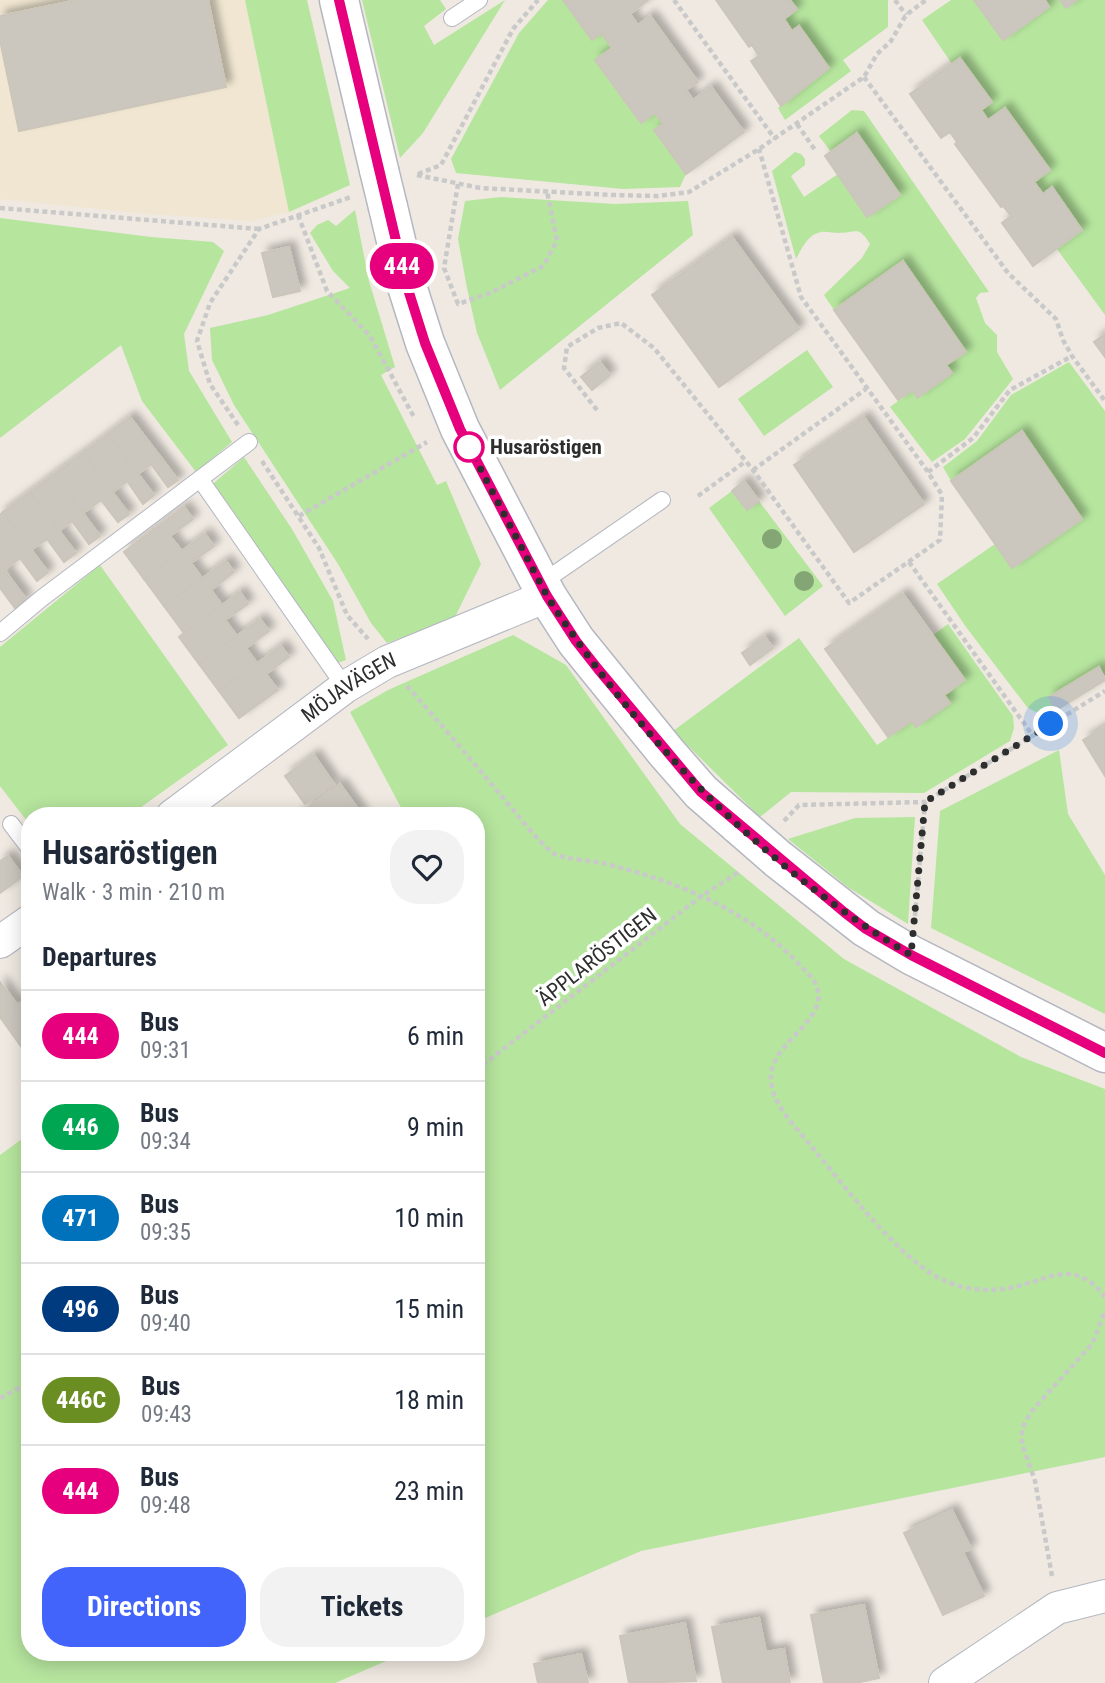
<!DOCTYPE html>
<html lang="en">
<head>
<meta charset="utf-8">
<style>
	body { margin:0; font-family:"Roboto Condensed",sans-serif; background:#f2f2f3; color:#1f2937; height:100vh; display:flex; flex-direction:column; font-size:26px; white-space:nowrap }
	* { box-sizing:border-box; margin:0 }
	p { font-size:23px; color:#747a83 }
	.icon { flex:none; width:38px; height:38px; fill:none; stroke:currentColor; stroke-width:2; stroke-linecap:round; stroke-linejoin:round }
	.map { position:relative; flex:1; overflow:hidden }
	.side { position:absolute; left:21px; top:807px; width:464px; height:854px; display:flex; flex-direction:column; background:#fff; border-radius:28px; box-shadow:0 4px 18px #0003 }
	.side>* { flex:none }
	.badge { padding:0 14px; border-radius:23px; font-size:24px; line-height:46px }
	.you { position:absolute; width:35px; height:35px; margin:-18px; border:5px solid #fff; border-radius:50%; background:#1a73e8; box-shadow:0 0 0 10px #1a73e833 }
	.map>.badge { position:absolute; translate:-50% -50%; box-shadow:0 0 0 4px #fff }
	h2 { padding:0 21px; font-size:26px; line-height:63px }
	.round { display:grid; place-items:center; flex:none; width:74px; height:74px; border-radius:28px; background:#f2f2f3 }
	.headline { display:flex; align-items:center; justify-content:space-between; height:119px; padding:0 21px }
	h1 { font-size:33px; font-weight:700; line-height:52px }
	.button { display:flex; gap:14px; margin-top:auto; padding:14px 21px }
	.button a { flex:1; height:80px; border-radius:28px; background:#4264fb; color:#fff; font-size:28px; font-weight:700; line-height:80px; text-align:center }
	.button a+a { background:#f2f2f3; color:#1f2937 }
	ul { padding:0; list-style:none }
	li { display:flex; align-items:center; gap:21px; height:91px; padding:0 21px; border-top:2px solid #e0e1e3 }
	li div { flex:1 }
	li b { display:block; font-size:26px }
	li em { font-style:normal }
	li .badge { min-width:77px; font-weight:700; text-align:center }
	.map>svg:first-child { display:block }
	.education { fill:#f0e6d1 }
	.green { fill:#b6e59e }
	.building { fill:#cbc7bf; stroke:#cbc5ba; stroke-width:2; filter:url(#shadow) }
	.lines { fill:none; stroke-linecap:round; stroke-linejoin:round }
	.service-casing { stroke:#b4b7c1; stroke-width:18 }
	.minor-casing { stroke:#b4b7c1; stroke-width:34 }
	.tertiary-casing { stroke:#b4b7c1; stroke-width:41 }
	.path { stroke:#c9c9c9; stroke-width:4.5; stroke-dasharray:5 3.5; stroke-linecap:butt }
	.service { stroke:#fff; stroke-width:16 }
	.minor { stroke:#fff; stroke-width:32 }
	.tertiary { stroke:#fff; stroke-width:38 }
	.tertiary-bridge-casing { stroke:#b4b7c1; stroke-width:41; stroke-linecap:butt }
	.tertiary-bridge { stroke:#fff; stroke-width:38 }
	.tree { fill:#84a574 }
	.line-casing { stroke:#fff; stroke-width:16 }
	.line { stroke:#e6007e; stroke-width:10 }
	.walk { stroke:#2e2e2e; stroke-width:7; stroke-dasharray:0 12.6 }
	.stop-dot { fill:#fff; stroke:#e6007e; stroke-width:3.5 }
	.labels { text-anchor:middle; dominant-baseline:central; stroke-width:7; stroke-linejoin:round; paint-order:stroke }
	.stop-label { font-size:21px; font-weight:bold; fill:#2e2e2e; stroke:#fff; text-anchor:start }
	.street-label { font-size:21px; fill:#2e2e2e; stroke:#fff }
</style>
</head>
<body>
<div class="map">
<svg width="1105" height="1683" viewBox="0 0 1105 1683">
	<defs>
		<filter id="shadow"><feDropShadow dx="6" dy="-6" stdDeviation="3.5" flood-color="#0004"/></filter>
	</defs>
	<rect width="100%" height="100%" fill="#efe9e1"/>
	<path class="education" d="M0 0H245L289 212 252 221 149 214 0 199Z"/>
	<g class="green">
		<path d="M245 0H307L350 185 289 212Z"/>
		<path d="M362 0H440L446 9 424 26 434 45 505 0 423 133 400 158Z"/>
		<path d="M548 0H563L591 39 601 33 612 48 596 60 640 123 655 113 663 124 654 130 686 174 680 187 623 189 456 173 451 159 519 33Z"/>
		<path d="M790 0H888V27L843 60 851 71 785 120 778 108 829 68 800 26 792 31 784 19 797 10Z"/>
		<path d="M951 0H974L1004 40 1049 7 1045 0H1060L1066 8 1077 0H1105V315L1057 249 1081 230 1051 188 1043 194 1034 182 1050 170 1006 108 988 120 981 110 992 102 960 58 952 64 922 20Z"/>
		<path d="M852 110 864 111 989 292 980 293 976 298 985 323 997 335V352L1013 379 965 439 932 462 890 407 913 390 918 397 951 374 946 365 966 351 903 262 834 310 824 295 862 258 870 244C858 225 857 233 838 233 833 233 826 231 821 232 808 234 802 248 796 259L772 171 795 152 801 154 805 159V165L791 176 804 197 838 174 899 194 858 134 831 152 819 136Z"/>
		<path d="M501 197 615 204 688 201 693 235 500 390 477 333 467 288 458 239 465 201Z"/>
		<path d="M355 210 369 281 395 367 381 375 437 485 446 481 481 564 454 619 387 643 371 623 338 564 234 405 212 360 210 328 268 315 350 288 333 271 310 233 317 225 328 220 336 226Z"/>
		<path d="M0 218 151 237 213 242 224 251 184 334 189 371 232 442 196 472 142 401 121 345 0 438Z"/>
		<path d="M807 350 833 387 764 436 738 399Z"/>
		<path d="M1069 362 1105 411V676L1099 667 1049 697 1056 710C1045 716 1037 714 1027 707L966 627 937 584 995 544 1012 567 1082 519 1022 432 951 481 943 467 977 441 1011 395Z"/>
		<path d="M244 457 292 529 333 601 346 660 329 666 207 489Z"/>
		<path d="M732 491 747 510 759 501 823 586 785 616 709 508Z"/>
		<path d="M100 565 228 745 130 815 30 816V825L0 786V647Z"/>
		<path d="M948 624 1013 716 1014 728 1010 741 924 793 791 792 760 817 673 731 799 638 877 745 912 721 916 727 949 703 944 695 965 680 933 635Z"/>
		<path d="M513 635 566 665 680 824 844 959 1021 1057 1105 1089V1457L641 1551 476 1622V816L405 815 350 712 388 690Z"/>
		<path d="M1059 750 1068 814 1105 875V1014L931 928 940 811Z"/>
		<path d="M915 817 908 924 849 888 788 839 855 818Z"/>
		<path d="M30 1133V1652H407L335 1683H0V1155Z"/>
	</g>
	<g class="building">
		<path d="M77 0H208L226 87 19 131 0 40V16Z"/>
		<path d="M563 0H648L630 14 638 25 650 16 698 82 686 90 693 100 711 87 744 132 686 174 654 130 663 124 655 113 641 123 595 60 612 48 601 33 592 40Z"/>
		<path d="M716 0H790L797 9 784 19 792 31 799 26 829 68 781 106 751 61 759 56 752 45 749 47Z"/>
		<path d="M974 0H1045L1049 7 1003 40Z"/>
		<path d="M1060 0H1077L1066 8Z"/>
		<path d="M960 58 992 102 981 110 988 120 1005 108 1050 170 1034 182 1043 194 1052 187 1082 230 1033 266 1002 223 1011 216 1003 206 1001 207 955 144 957 142 950 132 941 138 910 94Z"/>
		<path d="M857 133 900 195 867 217 825 156Z"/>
		<path d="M732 237 799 329 719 387 652 295Z"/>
		<path d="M289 247 300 291 273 297 262 253Z"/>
		<path d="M903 261 966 352 946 365 952 373 917 398 913 390 898 400 834 310Z"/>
		<path d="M1105 334V357L1094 342Z"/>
		<path d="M600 362 610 375 592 390 581 377Z"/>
		<path d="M130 417 178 480 168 487 151 464 138 474 108 434Z"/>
		<path d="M864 417 924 504 854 552 794 465Z"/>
		<path d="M1022 431 1082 519 1012 568 951 481Z"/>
		<path d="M108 434 154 495 143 504 127 481 113 492 83 453Z"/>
		<path d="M83 453 129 514 118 522 101 500 83 513 54 474Z"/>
		<path d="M54 474 100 536 89 544 72 521 59 531 30 492Z"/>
		<path d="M744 481 759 501 747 510 732 491Z"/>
		<path d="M30 492 76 553 64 562 47 539 31 550 3 512Z"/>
		<path d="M184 507 193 519 170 536 182 551 144 579 124 552Z"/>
		<path d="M3 512 48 572 37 581 20 558 4 570 0 564V515Z"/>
		<path d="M205 534 214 546 191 563 202 578 164 606 144 579Z"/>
		<path d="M226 561 234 572 211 590 222 605 184 633 164 606Z"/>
		<path d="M0 564 26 599 15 608 0 588Z"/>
		<path d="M240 592 248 604 225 620 237 636 199 664 179 637Z"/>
		<path d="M903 594 965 680 944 695 950 703 916 727 912 721 888 737 825 649Z"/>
		<path d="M260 619 269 631 246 648 257 663 219 691 199 664Z"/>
		<path d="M765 637 773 648 750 665 742 653Z"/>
		<path d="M281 646 289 657 266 674 278 690 239 718 219 691Z"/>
		<path d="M1099 667 1105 680 1056 710 1049 697Z"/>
		<path d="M1105 727V776L1083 740Z"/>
		<path d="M314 755 334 784 305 804 285 776Z"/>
		<path d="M340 784 363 816H297Z"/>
		<path d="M8 856 23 876 0 893V861Z"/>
		<path d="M0 982 16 1003 0 1015Z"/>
		<path d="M30 996V1044L23 1049 0 1017Z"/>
		<path d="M952 1510 971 1549 963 1552 984 1596 943 1615 904 1533Z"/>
		<path d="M864 1605 879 1678 855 1683H824L811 1615Z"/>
		<path d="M759 1618 766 1652 784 1649 790 1683H723L712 1627Z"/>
		<path d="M685 1623 696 1681 629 1683 620 1636Z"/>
		<path d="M581 1654 588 1683H538L534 1664Z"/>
	</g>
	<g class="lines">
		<g class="service-casing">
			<g id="service">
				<path d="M452 18 479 0"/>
				<path d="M200 479 345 687"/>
				<path d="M540 584 662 500"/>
				<path d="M0 633 42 598 249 442"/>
				<path d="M11 824 30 849"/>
			</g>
		</g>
		<g class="minor-casing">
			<g id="minor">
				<path id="s1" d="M172 816 345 687 387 662 547 596"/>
				<path d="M0 942 30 921"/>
				<path d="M945 1683 1057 1608 1105 1596"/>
			</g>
		</g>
		<g class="tertiary-casing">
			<g id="tertiary">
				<path d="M339 0 379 170"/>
				<path d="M388 207 406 283 425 343 460 429 547 596 576 641 666 752 701 792 740 826"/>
				<path d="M778 859 866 928 911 955 1105 1053"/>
			</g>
		</g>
		<g class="path">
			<path d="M674 0 775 139"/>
			<path d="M895 0 906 15"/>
			<path d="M864 77 1008 273 1056 319 1063 340 1072 356 1105 401"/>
			<path d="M797 124 815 150"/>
			<path d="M418 174 441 165 513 29 538 0"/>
			<path d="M417 175 480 188 612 195 658 196 689 192 759 149 864 77 877 54 891 41 906 15 926 0"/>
			<path d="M458 184 444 268 458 304 490 293 543 266 557 241 547 191"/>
			<path d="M0 208 259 229"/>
			<path d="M298 215 327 291 370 336 415 419"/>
			<path d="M597 410 564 368 567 347 598 328 621 323 654 348 753 470 849 603 940 540 942 495 928 472 801 297 759 149"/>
			<path d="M238 425 210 384 197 341 210 303 259 229 351 197"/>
			<path d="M262 461 319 548 347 615 368 639"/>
			<path d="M753 470 866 389"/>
			<path d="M928 472 973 438 1010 390 1072 356"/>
			<path d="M698 496 746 461"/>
			<path d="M299 516 427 442"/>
			<path d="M909 562 1033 736"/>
			<path d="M407 686C438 721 469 757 499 793 513 809 537 841 553 853 564 860 593 860 606 864 675 881 746 909 796 961 802 968 810 974 814 981 836 1019 770 1040 771 1078 771 1084 773 1094 776 1099 785 1118 802 1134 815 1151 849 1191 883 1238 926 1270 948 1286 974 1292 1002 1289 1043 1285 1071 1253 1105 1297"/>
			<path d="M784 821 799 805 925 802 1105 691"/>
			<path d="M915 916 925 802"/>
			<path d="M476 1070 703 895 739 872"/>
			<path d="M0 1398 30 1382"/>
			<path d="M1052 1576 1035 1481 1022 1444V1429L1030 1413 1092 1344 1105 1311"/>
		</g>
		<use href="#service" class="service"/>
		<use href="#minor" class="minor"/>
		<use href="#tertiary" class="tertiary"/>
		<g class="tertiary-bridge-casing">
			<g id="tertiary-bridge">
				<path d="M379 170 388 207"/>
				<path d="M740 826 778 859"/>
			</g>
		</g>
		<use href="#tertiary-bridge" class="tertiary-bridge"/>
	</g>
	<g class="tree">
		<circle cx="772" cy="539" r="10"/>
		<circle cx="804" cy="581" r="10"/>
	</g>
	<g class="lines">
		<g class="line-casing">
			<path id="line" d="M339 0 406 283 425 343 460 429 547 596 576 641 598 669 701 792 844 912 866 929 911 955 1105 1053"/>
		</g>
		<use href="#line" class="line"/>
		<path class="walk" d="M469 447 547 596C638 738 765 869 911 955L925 802 1051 724"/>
	</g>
	<circle class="stop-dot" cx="469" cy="447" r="14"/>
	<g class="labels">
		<g class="stop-label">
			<text x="490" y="447">Husaröstigen</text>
		</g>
		<g class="street-label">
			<text stroke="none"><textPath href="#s1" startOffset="219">MÖJAVÄGEN</textPath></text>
			<text transform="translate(597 957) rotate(-38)">ÄPPLARÖSTIGEN</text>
		</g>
	</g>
</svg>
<div class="you" style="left:1051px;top:724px"></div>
<b class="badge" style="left:402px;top:266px;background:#e6007e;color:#fff">444</b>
<section class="side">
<div class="headline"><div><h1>Husaröstigen</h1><p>Walk · 3 min · 210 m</p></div><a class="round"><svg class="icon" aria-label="heart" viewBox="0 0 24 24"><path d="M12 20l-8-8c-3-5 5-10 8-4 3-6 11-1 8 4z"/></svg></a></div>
<h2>Departures</h2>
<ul>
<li><span class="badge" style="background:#e6007e;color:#fff">444</span><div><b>Bus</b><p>09:31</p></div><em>6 min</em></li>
<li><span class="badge" style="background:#00a651;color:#fff">446</span><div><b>Bus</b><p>09:34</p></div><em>9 min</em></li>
<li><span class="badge" style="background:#0072bc;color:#fff">471</span><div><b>Bus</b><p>09:35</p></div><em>10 min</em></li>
<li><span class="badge" style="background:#003b80;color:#fff">496</span><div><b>Bus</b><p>09:40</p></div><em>15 min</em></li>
<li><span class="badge" style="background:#6b8e23;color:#fff">446C</span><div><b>Bus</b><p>09:43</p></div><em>18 min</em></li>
<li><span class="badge" style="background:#e6007e;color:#fff">444</span><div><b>Bus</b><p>09:48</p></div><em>23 min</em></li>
</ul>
<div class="button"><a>Directions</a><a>Tickets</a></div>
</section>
</div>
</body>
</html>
